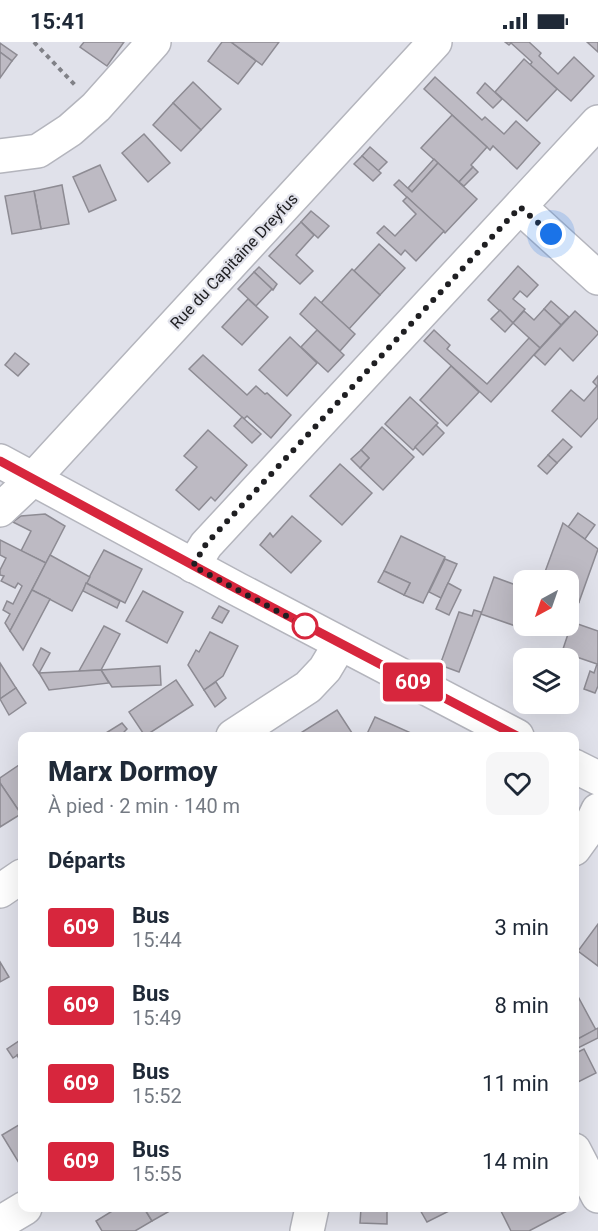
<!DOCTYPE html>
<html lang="fr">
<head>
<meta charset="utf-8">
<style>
	body { margin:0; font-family:Roboto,sans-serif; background:#f6f6f7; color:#1f2937; height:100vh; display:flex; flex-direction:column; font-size:22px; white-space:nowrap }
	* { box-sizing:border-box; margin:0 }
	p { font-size:20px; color:#747a83 }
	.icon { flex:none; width:33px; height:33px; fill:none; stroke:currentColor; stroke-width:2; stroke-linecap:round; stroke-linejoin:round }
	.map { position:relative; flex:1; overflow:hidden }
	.sheet { position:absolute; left:18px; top:690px; width:561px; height:480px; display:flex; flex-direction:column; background:#fff; border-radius:12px; box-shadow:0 6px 24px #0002 }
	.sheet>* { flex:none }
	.badge { padding:0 12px; border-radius:4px; font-size:21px; line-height:39px }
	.needle { width:39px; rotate:220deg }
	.buttons { position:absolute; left:513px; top:528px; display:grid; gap:12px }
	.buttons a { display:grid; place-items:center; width:66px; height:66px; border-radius:12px; background:#fff; box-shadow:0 6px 24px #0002; font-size:30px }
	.you { position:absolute; width:30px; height:30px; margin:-15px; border:4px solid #fff; border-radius:50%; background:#1a73e8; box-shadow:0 0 0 9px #1a73e833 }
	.map>.badge { position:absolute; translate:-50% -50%; box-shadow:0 0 0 3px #fff }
	h2 { padding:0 30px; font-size:22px; line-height:54px }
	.round { display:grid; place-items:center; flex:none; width:63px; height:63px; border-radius:12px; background:#f6f6f7 }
	.summary { display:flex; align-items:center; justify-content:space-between; height:102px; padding:0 30px }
	h1 { font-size:28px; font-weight:800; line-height:45px }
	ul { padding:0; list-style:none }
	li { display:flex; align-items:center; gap:18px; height:78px; padding:0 30px }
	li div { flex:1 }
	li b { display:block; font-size:22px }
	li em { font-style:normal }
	li .badge { min-width:66px; font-weight:700; text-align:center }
	.status { display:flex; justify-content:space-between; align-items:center; height:42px; padding:0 30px; background:#fff; direction:ltr }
	.status svg { height:16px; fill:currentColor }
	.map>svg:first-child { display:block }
	.building { fill:#bdbac3; stroke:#8d8b93; stroke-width:1.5 }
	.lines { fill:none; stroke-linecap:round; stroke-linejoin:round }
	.street-casing { stroke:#b4b5bd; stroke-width:36 }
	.secondary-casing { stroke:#b4b5bd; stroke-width:36 }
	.path { stroke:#808187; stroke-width:4; stroke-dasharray:4.5 4.5; stroke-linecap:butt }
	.street { stroke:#fff; stroke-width:33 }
	.secondary { stroke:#fff; stroke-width:33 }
	.line-casing { stroke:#fff; stroke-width:14 }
	.line { stroke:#d7263d; stroke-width:9 }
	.walk { stroke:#1f1f22; stroke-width:6; stroke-dasharray:0 10.8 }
	.stop-dot { fill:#fff; stroke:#d7263d; stroke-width:3 }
	.labels { text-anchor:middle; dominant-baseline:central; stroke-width:4.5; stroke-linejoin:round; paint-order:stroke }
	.street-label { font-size:16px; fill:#1f1f22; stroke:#e0e1ea }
</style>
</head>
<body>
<div class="status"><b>15:41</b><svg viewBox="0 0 49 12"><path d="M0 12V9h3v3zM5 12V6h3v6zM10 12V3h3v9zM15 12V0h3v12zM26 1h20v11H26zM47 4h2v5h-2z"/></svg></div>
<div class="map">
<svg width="598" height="1189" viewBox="0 0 598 1189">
	<rect width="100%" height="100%" fill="#e0e1ea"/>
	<g class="building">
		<path d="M84 0H124L107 24 80 5Z"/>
		<path d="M222 0H231L256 19 238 42 208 19Z"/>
		<path d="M231 0H279L262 23Z"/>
		<path d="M505 0H529L541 11 539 14 558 32 574 15 594 34 571 59 530 23 532 20 511 1 509 3Z"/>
		<path d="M587 0H598V10Z"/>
		<path d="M0 1 17 13 12 19 0 10Z"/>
		<path d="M0 10 12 19 0 36Z"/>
		<path d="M524 17 557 47 527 79 495 50Z"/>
		<path d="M435 35 482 78 485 75 504 92 516 79 540 101 517 127 493 104 490 108 487 105 424 47Z"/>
		<path d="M193 40 221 67 201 88 173 61Z"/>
		<path d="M485 41 502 57 493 66 477 51Z"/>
		<path d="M173 61 201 88 181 109 153 83Z"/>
		<path d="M452 73 487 105 471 123 473 125 459 140 421 106Z"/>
		<path d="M144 92 170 121 148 140 122 111Z"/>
		<path d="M370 105 387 120 378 129 362 114Z"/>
		<path d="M362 114 381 131 373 139 354 122Z"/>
		<path d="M434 117 438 121 412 150 408 146Z"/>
		<path d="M438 121 477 157 445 191 394 143 399 138 412 150Z"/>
		<path d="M100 123 116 158 89 170 73 135Z"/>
		<path d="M473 125 478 130 464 144 459 140Z"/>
		<path d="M62 143 69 182 41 187 34 149Z"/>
		<path d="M34 149 41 187 12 192 5 154Z"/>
		<path d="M407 155 444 189 416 219 405 208 401 213 377 191 384 184 395 194 416 172 403 159Z"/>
		<path d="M311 169 329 184 318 196 301 180Z"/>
		<path d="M301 180 314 193 296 213 313 229 300 242 269 214Z"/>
		<path d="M379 202 405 226 380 253 354 229Z"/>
		<path d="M518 224 538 243 527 255 520 249 513 257 525 267 513 281 488 258Z"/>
		<path d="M259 225 277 242 273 248 254 230Z"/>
		<path d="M352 227 380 253 349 287 321 261Z"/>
		<path d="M254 230 272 247 256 264 238 247Z"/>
		<path d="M315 255 355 292 340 309 300 272Z"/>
		<path d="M248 257 268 275 242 303 222 285Z"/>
		<path d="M551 259 569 275 561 283 544 267Z"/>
		<path d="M544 267 561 283 540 306 513 281 524 269 534 278Z"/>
		<path d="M500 268 513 281 505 290 491 277Z"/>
		<path d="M575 269 598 290V292L573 319 560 306 545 323 534 313Z"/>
		<path d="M317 288 344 313 328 330 301 305Z"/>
		<path d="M434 288 450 303 447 307 487 342 529 296 540 306 491 360 424 299Z"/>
		<path d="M290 295 317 321 287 354 259 328Z"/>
		<path d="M15 311 29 322 18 334 5 323Z"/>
		<path d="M203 313 247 353 256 344 265 352 267 351 291 373 271 396 247 374 244 377 242 375 189 327Z"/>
		<path d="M451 324 479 350 447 384 420 358Z"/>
		<path d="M598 334V376L581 395 552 369 571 348 584 359 597 344 593 340Z"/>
		<path d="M410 355 438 381 413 408 385 382Z"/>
		<path d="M242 375 261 392 252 401 234 384Z"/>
		<path d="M436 383 444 391 423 413 415 405Z"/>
		<path d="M382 385 414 415 383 448 360 426 369 416 361 408Z"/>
		<path d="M208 388 247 423 215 459 211 455 199 468 176 448 197 425 184 414Z"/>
		<path d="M563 397 572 405 557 421 548 413Z"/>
		<path d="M361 408 369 416 360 426 351 417Z"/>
		<path d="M548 413 557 421 547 432 538 424Z"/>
		<path d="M340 422 372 451 342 483 310 454Z"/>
		<path d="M578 471 595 483 585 497 568 485Z"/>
		<path d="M45 472 65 484 46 521 21 509 31 489 13 480 21 474Z"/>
		<path d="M292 474 321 499 291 531 260 503 270 491 273 495Z"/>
		<path d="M563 481 598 507 579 560 568 557V538H542Z"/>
		<path d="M401 494 445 515 423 561 404 553 410 541 384 529Z"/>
		<path d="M0 498 46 521 10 589 5 581 10 572 3 568 7 559 13 562 22 544 18 541 15 546 1 539 4 534 0 533V528L6 516 0 513Z"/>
		<path d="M104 508 142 527 125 561 86 541Z"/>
		<path d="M50 513 90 535 72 569 32 548Z"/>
		<path d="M445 517 457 522 441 556 429 550Z"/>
		<path d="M384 529 410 541 404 553 378 540Z"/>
		<path d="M494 535 524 546V584H525L524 587 481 572Z"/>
		<path d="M86 541 120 559 117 566 83 549Z"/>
		<path d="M448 541 461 548 449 573 436 567Z"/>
		<path d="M32 548 50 557 23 608 10 589Z"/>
		<path d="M143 549 183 570 167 601 126 579Z"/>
		<path d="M568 557 579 560 575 570 568 567Z"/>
		<path d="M219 564 229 569 222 581 212 576Z"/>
		<path d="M474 568 481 570V572L459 630 440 623 459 570 472 574Z"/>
		<path d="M572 580 598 589V644L595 651 584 647 590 629 594 631 597 622 562 610Z"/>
		<path d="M104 584 120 592 101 628 79 629Z"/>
		<path d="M210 590 238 604 223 634 204 648 188 623 196 608 199 610Z"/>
		<path d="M41 606 50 611 39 631 33 623Z"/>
		<path d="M545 607 560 613 559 616H542Z"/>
		<path d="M0 621 16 646 0 657Z"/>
		<path d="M160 624 161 643 112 645 101 628Z"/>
		<path d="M101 628 109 641 49 648 39 631Z"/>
		<path d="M176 638 193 663 145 694 129 670Z"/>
		<path d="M216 640 226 656 215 665 204 648Z"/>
		<path d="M16 646 26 661 9 673 0 657Z"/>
		<path d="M337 668 354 694H300L299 692Z"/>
		<path d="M375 675 411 691 409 694H366Z"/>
		<path d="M122 681 127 687 124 690 127 694H101Z"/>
		<path d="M22 721V771L21 772 0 741V736Z"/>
		<path d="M0 741 21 772 0 785Z"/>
		<path d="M598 882V924L578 909Z"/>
		<path d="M0 920 9 935 0 940Z"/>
		<path d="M574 947 596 988 574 999Z"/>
		<path d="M598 986V996L576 1007 574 999Z"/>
		<path d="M22 997V1010L13 1016 7 1007Z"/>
		<path d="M584 1007 596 1031 574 1042V1012Z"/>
		<path d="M22 1010V1023L17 1013Z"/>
		<path d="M22 1081V1119L19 1121 2 1093Z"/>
		<path d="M117 1166H144L152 1179 135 1189H102L96 1179Z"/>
		<path d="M144 1166H175L152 1179Z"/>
		<path d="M361 1166H387V1182L360 1181Z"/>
		<path d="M419 1166H449L451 1168 427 1180Z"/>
		<path d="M507 1166H570L571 1167 529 1189H511L501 1169Z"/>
	</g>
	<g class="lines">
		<g class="street-casing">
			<g id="street">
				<path d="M0 114 38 109 70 88 96 65 154 0"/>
				<path d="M520 165 598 236"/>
				<path d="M0 468 33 437 54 414 435 0"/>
				<path d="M193 524 206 503 598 80"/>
				<path d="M233 694 308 645 325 627 340 602"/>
				<path d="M574 807 590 785 598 768"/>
				<path d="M0 849 22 834"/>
				<path d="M574 1108 598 1154"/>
				<path d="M0 1181 25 1166"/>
				<path d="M307 1189 312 1166"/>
			</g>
		</g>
		<g class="secondary-casing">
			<g id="secondary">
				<path d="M0 419 237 547 517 694"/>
				<path d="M574 724 598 736"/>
			</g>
		</g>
		<path class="path" d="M34 0 75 43"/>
		<use href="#street" class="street"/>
		<use href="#secondary" class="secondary"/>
	</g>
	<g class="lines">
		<g class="line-casing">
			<path id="line" d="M0 419 237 547 517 694"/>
		</g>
		<use href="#line" class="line"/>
		<path class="walk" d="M305 584 193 524 206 502 520 165 551 192"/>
	</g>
	<circle class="stop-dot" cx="305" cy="584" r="12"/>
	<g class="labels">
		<g class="street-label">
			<text transform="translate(234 219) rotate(-47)">Rue du Capitaine Dreyfus</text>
		</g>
	</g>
</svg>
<div class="buttons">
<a><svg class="needle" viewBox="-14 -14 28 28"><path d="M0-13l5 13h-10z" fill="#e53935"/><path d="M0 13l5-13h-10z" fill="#747a83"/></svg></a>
<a><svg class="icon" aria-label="layers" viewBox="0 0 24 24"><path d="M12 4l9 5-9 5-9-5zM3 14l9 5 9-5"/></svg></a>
</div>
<div class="you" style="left:551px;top:192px"></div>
<b class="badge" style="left:413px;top:640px;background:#d7263d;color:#fff">609</b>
<section class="sheet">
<div class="summary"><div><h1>Marx Dormoy</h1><p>À pied · 2 min · 140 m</p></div><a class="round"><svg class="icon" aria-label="heart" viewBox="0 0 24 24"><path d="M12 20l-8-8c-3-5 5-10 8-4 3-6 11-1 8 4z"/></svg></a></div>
<h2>Départs</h2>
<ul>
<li><span class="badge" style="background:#d7263d;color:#fff">609</span><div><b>Bus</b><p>15:44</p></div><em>3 min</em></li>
<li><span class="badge" style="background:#d7263d;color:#fff">609</span><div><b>Bus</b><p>15:49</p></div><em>8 min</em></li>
<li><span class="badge" style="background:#d7263d;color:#fff">609</span><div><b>Bus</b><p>15:52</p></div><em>11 min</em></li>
<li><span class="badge" style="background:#d7263d;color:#fff">609</span><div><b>Bus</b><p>15:55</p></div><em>14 min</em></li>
</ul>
</section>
</div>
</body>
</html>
